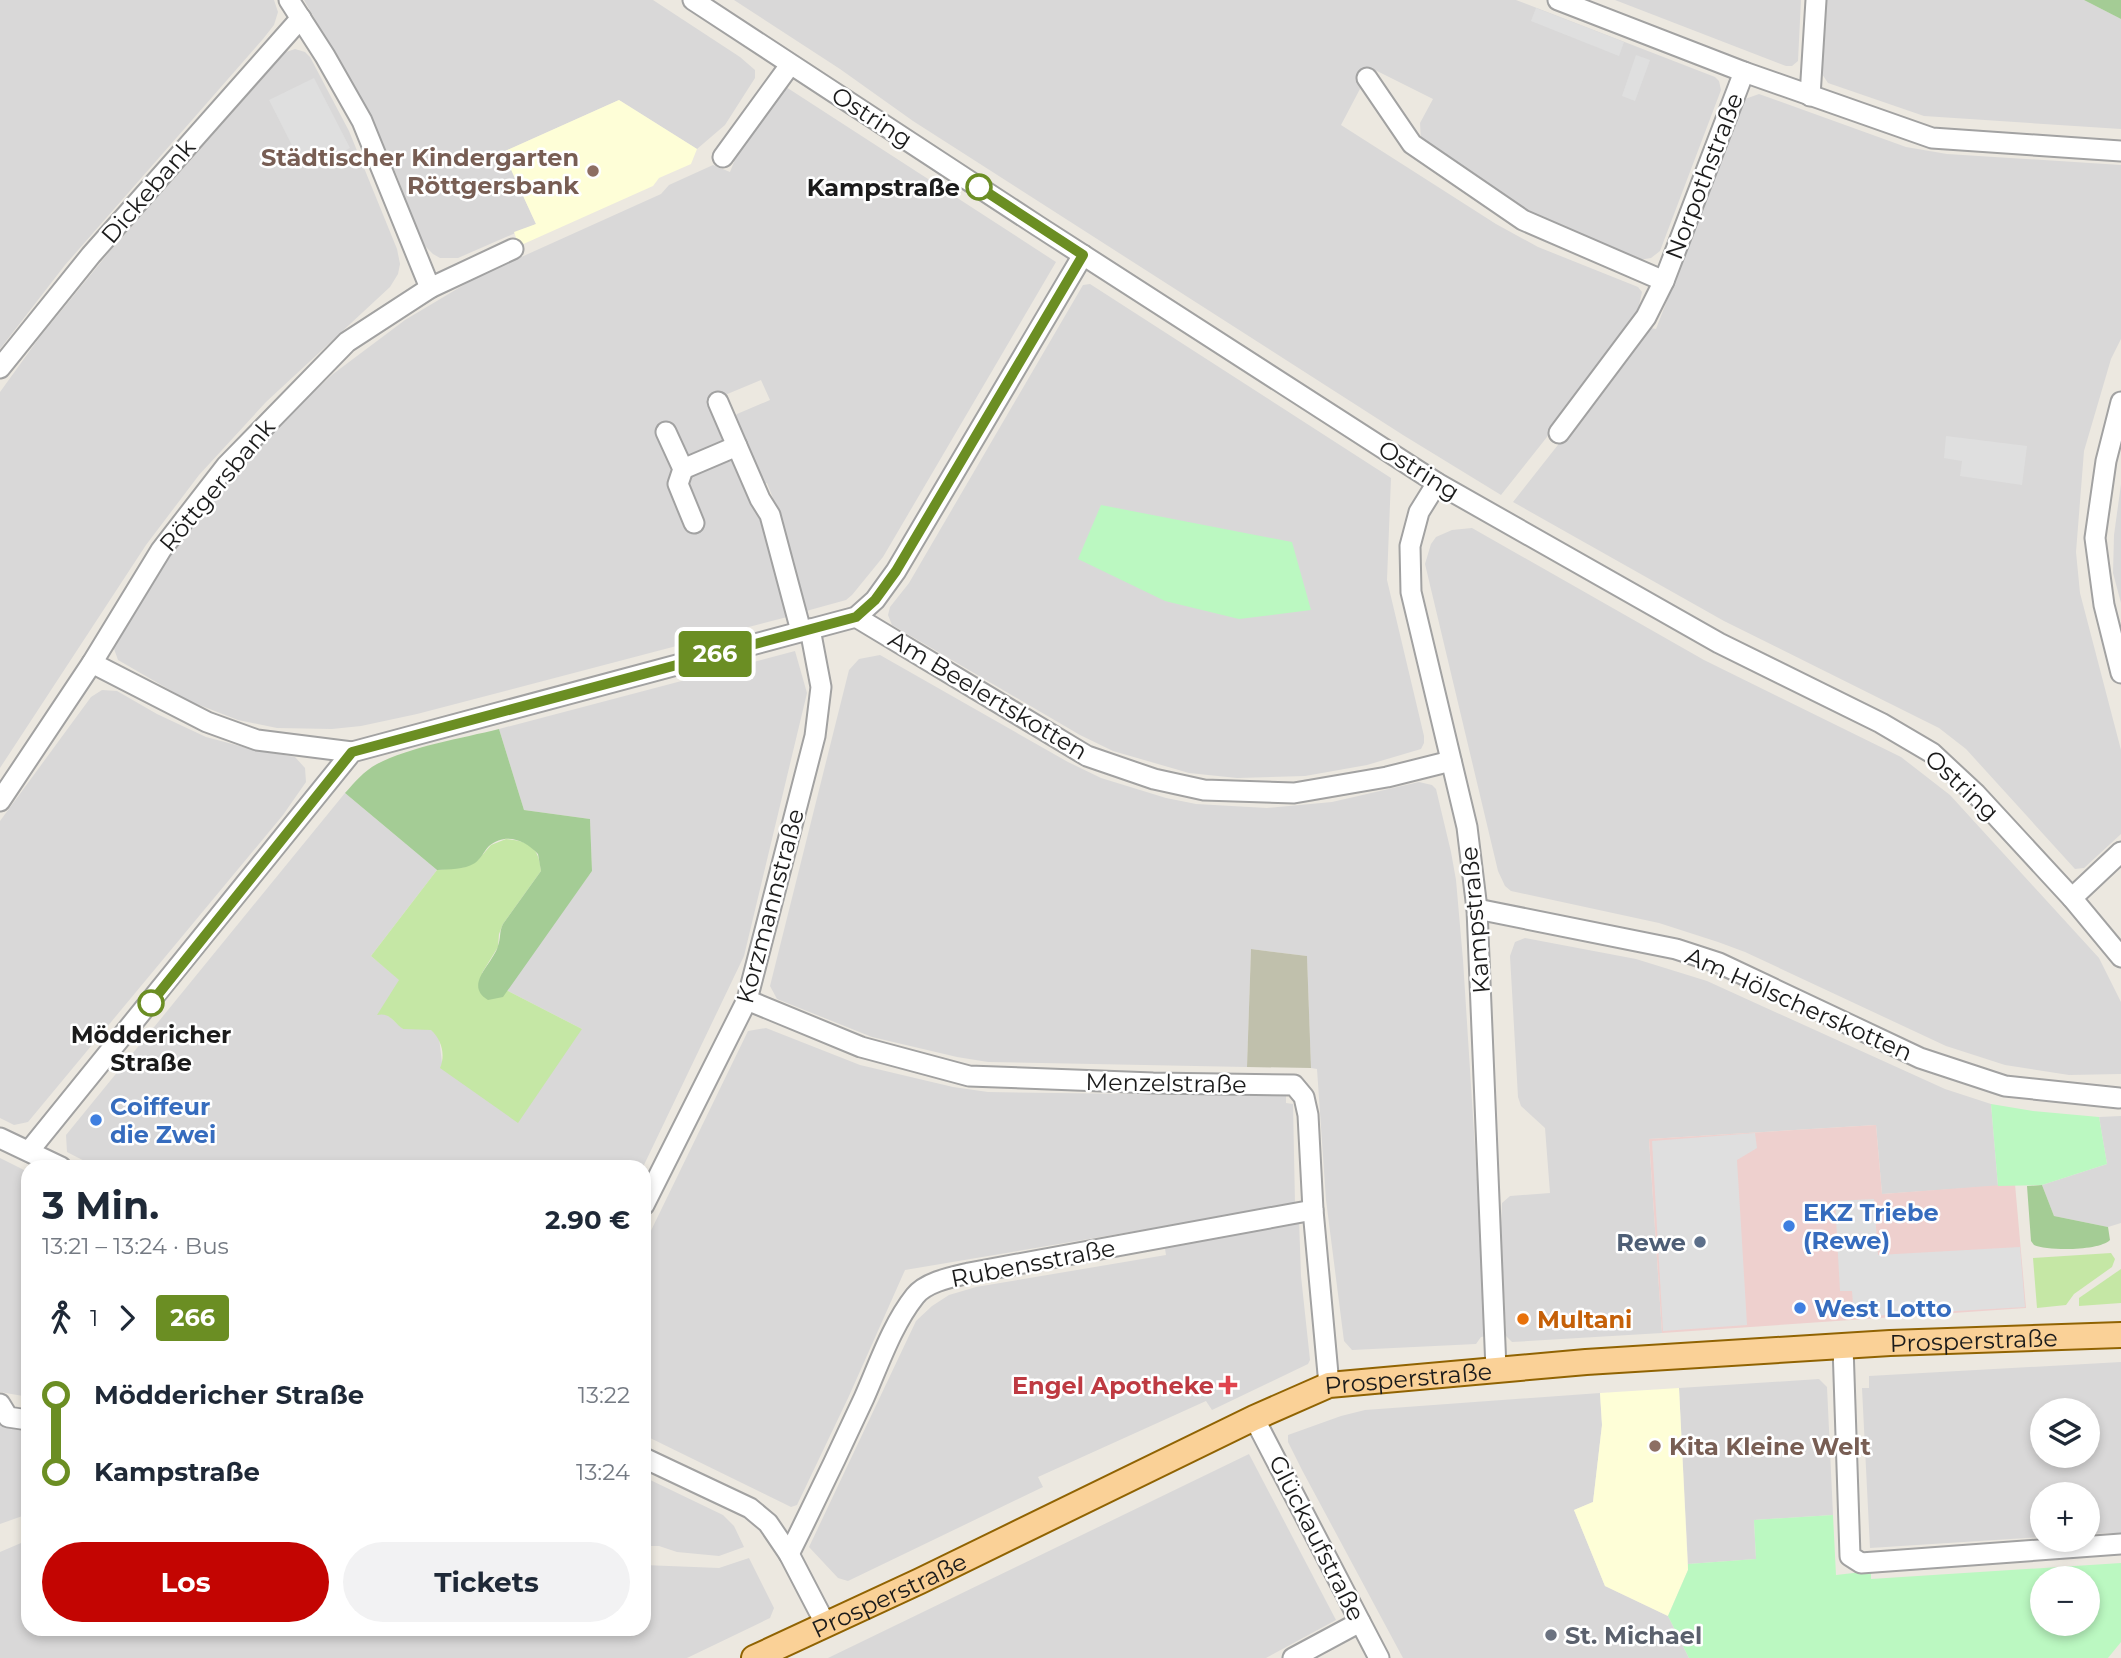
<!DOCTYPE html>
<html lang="de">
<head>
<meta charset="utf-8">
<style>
	body { margin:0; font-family:Montserrat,sans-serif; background:#f2f2f3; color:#1f2937; height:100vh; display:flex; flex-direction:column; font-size:26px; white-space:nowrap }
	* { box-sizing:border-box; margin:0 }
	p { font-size:23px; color:#747a83 }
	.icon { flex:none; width:38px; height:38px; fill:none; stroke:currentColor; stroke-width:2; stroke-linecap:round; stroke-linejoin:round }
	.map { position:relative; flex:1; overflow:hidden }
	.panel { position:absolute; left:21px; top:1160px; width:630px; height:476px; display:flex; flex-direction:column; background:#fff; border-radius:21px; box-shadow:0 4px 10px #0003 }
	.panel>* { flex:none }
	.badge { padding:0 14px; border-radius:5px; font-size:24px; line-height:46px }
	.buttons { position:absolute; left:2030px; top:1398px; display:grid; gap:14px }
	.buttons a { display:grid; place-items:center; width:70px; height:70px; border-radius:50%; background:#fff; box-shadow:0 4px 10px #0003; font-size:35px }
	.map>.badge { position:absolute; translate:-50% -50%; box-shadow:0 0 0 4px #fff }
	.legs { display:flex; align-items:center; gap:10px; height:77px; padding:0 21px; font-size:23px }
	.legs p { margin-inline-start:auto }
	.head { display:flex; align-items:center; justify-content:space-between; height:119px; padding:0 21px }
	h1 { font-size:38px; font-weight:700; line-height:52px }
	.primary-button { display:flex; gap:14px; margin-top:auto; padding:14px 21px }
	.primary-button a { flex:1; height:80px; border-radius:42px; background:#c30502; color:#fff; font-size:28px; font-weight:700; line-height:80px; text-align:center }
	.primary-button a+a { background:#f2f2f3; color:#1f2937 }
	ul { padding:0 21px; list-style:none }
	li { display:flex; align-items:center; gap:24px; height:77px; font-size:26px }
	li i { display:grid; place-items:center; width:10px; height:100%; margin:0 9px; background:currentColor }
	li i::after { content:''; width:18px; height:18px; margin:-9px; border:5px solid; border-radius:50%; background:#fff }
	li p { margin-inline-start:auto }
	li:first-child i { background:linear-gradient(#0000 50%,currentColor 0) }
	li:last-child i { background:linear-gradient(currentColor 50%,#0000 0) }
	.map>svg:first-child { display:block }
	.residential { fill:#d9d8d8; fill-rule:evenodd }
	.commercial { fill:#eed0ce }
	.education { fill:#fefed7 }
	.construction { fill:#c0c0ac }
	.grass { fill:#c5e7a5 }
	.forest { fill:#a4cc95 }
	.park { fill:#bbf8c1; fill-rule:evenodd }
	.parking { fill:#dfdfdf }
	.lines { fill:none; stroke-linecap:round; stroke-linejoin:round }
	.minor-casing { stroke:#a2a2a2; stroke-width:23 }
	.major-casing { stroke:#906302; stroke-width:28 }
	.minor { stroke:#fff; stroke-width:19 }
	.major { stroke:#fad197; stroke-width:24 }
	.line-1-casing { stroke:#fff; stroke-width:16 }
	.line-1 { stroke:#6b8e23; stroke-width:10 }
	.education-dot { fill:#8d6e63; stroke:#fff; stroke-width:2.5 }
	.stop-1-dot { fill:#fff; stroke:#6b8e23; stroke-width:3.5 }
	.shop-dot { fill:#3f7fe0; stroke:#fff; stroke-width:2.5 }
	.service-dot { fill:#5c6f8a; stroke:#fff; stroke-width:2.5 }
	.food-dot { fill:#e8710a; stroke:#fff; stroke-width:2.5 }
	.health-dot { fill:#e0444e; stroke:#fff; stroke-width:2.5 }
	.worship-dot { fill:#6b7280; stroke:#fff; stroke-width:2.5 }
	.labels { text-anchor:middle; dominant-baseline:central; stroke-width:5; stroke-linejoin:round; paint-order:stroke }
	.street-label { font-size:24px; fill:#1b1b1b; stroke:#fff }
	.education-label { font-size:24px; font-weight:bold; fill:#785e54; stroke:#fff; text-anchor:end }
	.stop-label { font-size:24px; font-weight:bold; fill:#1b1b1b; stroke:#fff; text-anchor:end }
	.shop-label { font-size:24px; font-weight:bold; fill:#366cbe; stroke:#fff; text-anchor:start }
	.service-label { font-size:24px; font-weight:bold; fill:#4e5e75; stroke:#fff; text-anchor:end }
	.food-label { font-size:24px; font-weight:bold; fill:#c56008; stroke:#fff; text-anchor:start }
	.health-label { font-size:24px; font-weight:bold; fill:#be3a42; stroke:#fff; text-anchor:end }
	.worship-label { font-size:24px; font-weight:bold; fill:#5b616d; stroke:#fff; text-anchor:start }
</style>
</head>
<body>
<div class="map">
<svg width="2121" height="1658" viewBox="0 0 2121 1658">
	<rect width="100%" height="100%" fill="#ece8e0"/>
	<g class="residential">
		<path d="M0 0H274L278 12 274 25 263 39 65 265 0 349Z"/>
		<path d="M304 0H653L740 57 755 70V78L725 125 697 149 619 100 503 152 536 224 458 258H440L433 254 422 243 397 176 368 113Z"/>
		<path d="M734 0H1516L1715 77 1719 81 1721 90 1660 251 1651 258 1639 260 1526 212 1421 141 1420 123 1433 99 1371 68 1341 125 1496 224 1538 247 1638 287 1642 292 1638 310 1627 336 1501 495 1403 435 913 121 840 69Z"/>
		<path d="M1615 0H1801L1798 61 1792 66H1786Z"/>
		<path d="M1827 0H2084L2121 19V129L1924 116 1828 83 1822 74Z"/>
		<path d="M295 49 305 52 310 57 349 131 397 249 400 264 398 274 390 287 266 402 199 475 146 545 0 768V392L39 338 110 251 286 52Z"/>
		<path d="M786 87 1056 262 883 557 852 595 846 600 799 613 773 498 767 483 759 485 734 418 737 414 770 400 761 380 713 400 729 440 689 463 685 484 687 474 731 453 765 516 791 616 417 714 361 726 332 729 277 728 238 720 189 701 118 660 113 646 137 602 179 541 233 474 273 430 333 374 405 320 477 277 661 194 669 185 713 165 730 172 740 147Z"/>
		<path d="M1759 94 1906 147 1947 154 2121 165V339L2111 359 2084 451 2076 552 2080 593 2121 750V834L2084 868 2075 869 1966 749 1939 728 1724 621 1513 502 1650 328 1656 329 1745 99Z"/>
		<path d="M1090 284 1391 478 1387 580 1424 736V743L1421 749 1367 765 1305 776 1237 778 1189 773 1113 751 1080 735 892 625 888 615 890 607 909 583 1083 285Z"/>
		<path d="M2121 484V603L2113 573 2114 535Z"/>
		<path d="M1472 528 1704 660 1901 757 1950 795 2099 958 2121 1002V1074L2069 1075 2005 1065 1946 1046 1745 952 1718 942 1659 923 1511 891 1505 886 1498 871 1425 564 1431 544 1436 537 1452 530Z"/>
		<path d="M795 651 807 693 744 956 643 1167H96L67 1152 66 1135 345 793 437 870 371 956 400 980 383 1013 390 1017 403 1029H431L439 1037 442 1063 582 1029 506 990 592 871 590 819 524 810 499 729Z"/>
		<path d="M880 655 1068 762 1101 778 1166 798 1196 804 1267 808 1332 802 1419 782 1432 785 1436 789 1451 852 1456 880 1463 960 1487 1336 1481 1337 1476 1344 1352 1350 1344 1341 1326 1200 1317 1069 1311 1068 1307 956 1251 949 1247 1067 988 1062 957 1057 872 1037 777 999 770 986 849 670 859 659Z"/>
		<path d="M102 690 117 691 157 714 206 737 251 749 295 757 305 768 306 782 283 815 28 1122 14 1125 0 1118V821L91 697Z"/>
		<path d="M1525 938 1636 959 1707 981 1945 1089 1991 1104 1998 1186 1882 1194 1876 1125 1649 1139 1662 1333 1512 1342 1506 1336 1501 1228 1502 1203 1510 1196 1550 1193 1545 1128 1521 1106 1518 1097 1510 956 1515 942Z"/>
		<path d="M766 1028 860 1065 953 1087 988 1092 1286 1096V1103L1293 1104 1295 1204 905 1270 849 1396 797 1505 791 1507 644 1435V1245L748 1031Z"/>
		<path d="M2121 1116V1223L2108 1227 2054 1216 2042 1185 2107 1164 2099 1117Z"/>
		<path d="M0 1158 28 1172V1399L23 1396 0 1392Z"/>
		<path d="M1299 1219 1301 1276 1310 1360 1308 1364 1212 1410 1206 1401 1038 1477 1043 1487 848 1581 838 1578 809 1547 916 1321 932 1306 949 1295 976 1287 1166 1255 1164 1242Z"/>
		<path d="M2121 1362V1538H2113L2112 1533 2088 1534V1494H2042V1537L1870 1548 1862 1388H1869V1376ZM2042 1410H2088V1456H2042Z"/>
		<path d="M1819 1379 1827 1387 1833 1515 1754 1520 1756 1559 1688 1564 1679 1388Z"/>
		<path d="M1600 1393 1602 1425 1593 1502 1574 1510 1605 1586 1668 1616 1689 1658H1403L1302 1470 1288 1442V1435L1341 1416 1365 1410Z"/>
		<path d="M0 1421 28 1426V1514L0 1524Z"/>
		<path d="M1249 1454 1336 1620 1266 1658H828Z"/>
		<path d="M644 1477 723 1515 734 1526 744 1547 719 1556 677 1552 659 1546H644Z"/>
		<path d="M28 1540V1629H644V1565L719 1568 749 1558 774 1608 770 1618 687 1658H0V1552Z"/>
	</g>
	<path class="commercial" d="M1876 1125 1882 1194 2015 1184 2026 1308 1662 1333 1649 1139Z"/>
	<g class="education">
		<path d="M619 100 697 149 691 164 659 178 653 186 519 246 514 232 536 224 503 152Z"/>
		<path d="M1679 1388 1688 1570 1668 1616 1605 1586 1574 1510 1593 1502 1602 1425 1600 1393Z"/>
	</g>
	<path class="construction" d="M1251 949 1307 956 1311 1068 1247 1067Z"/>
	<g class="grass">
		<path d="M506 839C529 841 539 847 541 871L503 924 499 934 498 947 482 973 502 997 506 990 582 1029 518 1123 440 1068C446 1054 441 1039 431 1030L403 1029C393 1022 390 1012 377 1015L399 980 371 956 437 870 465 867 478 860 491 845Z"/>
		<path d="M2111 1253 2115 1259 2112 1267 2074 1294 2066 1305 2037 1308 2033 1258Z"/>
		<path d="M2121 1269V1303L2079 1306V1298Z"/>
	</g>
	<g class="forest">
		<path d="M2084 0H2121V19Z"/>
		<path d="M499 729 524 810 590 819 592 871 503 997 488 1000C463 985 493 964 498 946 501 938 499 932 503 924L541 871 538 854C525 840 506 832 489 846 484 851 481 859 475 863 464 870 449 869 437 870L345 793C355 782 364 771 377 764 409 747 463 738 499 729Z"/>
		<path d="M2042 1185 2054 1216 2108 1227 2110 1240C2099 1251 2048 1251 2034 1245L2031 1241 2027 1186Z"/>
	</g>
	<g class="park">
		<path d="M1101 505 1292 542 1311 610 1239 619 1165 601 1078 559Z"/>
		<path d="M1991 1104 2033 1111 2099 1117 2107 1164 2042 1185 1998 1186Z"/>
		<path d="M1833 1515 1836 1575 1871 1571V1579L2121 1563V1642L2108 1658H1689L1668 1616 1688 1570V1564L1756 1559 1754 1520ZM2042 1578H2088V1624H2042Z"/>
	</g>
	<g class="parking">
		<path d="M1536 8 1624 42 1619 56 1531 21Z"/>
		<path d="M1636 55 1650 60 1635 101 1622 96Z"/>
		<path d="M314 78 350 148 319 164 317 160 303 167 269 100Z"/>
		<path d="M1946 436 2027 446 2022 485 1960 476 1962 461 1944 458Z"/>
		<path d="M1755 1133 1757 1148 1737 1160 1747 1325 1663 1331 1652 1141Z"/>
		<path d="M1874 1199 1878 1255 2020 1247 2025 1307 1854 1317 1852 1291H1840L1835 1201Z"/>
	</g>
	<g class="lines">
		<g class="minor-casing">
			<g id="minor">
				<path d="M289 0 325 56 362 121 430 288"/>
				<path d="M693 0 1038 226 1437 483 1719 643 1881 723 1932 753 1976 794 2072 898 2121 957"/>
				<path d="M1558 0 1744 72 1932 138 2121 151"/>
				<path d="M1367 78 1412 144 1523 220 1664 281"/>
				<path d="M1810 96 1816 0"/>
				<path d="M723 157 790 65"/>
				<path d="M0 368 91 255 301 18"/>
				<path d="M718 402 737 446"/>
				<path d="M2121 402 2106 461 2095 538 2104 605 2121 673"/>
				<path d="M666 432 683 469 678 484 694 523"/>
				<path d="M1559 433 1646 317 1664 281 1744 72"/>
				<path d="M683 469 737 446 760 499 770 515 801 631"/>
				<path d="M1437 483 1419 512 1410 546 1411 592 1467 827 1477 909 1496 1369"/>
				<path d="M856 617 1087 756 1154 779 1204 790 1294 793 1387 777 1451 761"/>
				<path d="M92 663 207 722 257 740 352 752"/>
				<path d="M0 801 92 663 161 550 226 466 347 342 430 288 513 249"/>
				<path d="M2072 898 2121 852"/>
				<path d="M1477 909 1676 949 1719 963 1920 1058 2005 1086 2119 1098"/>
				<path d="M747 1000 861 1047 969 1076 1153 1083 1294 1085 1304 1097 1308 1115 1313 1210 1329 1385"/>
				<path d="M0 1138 61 1167"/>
				<path d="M29 1151 352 752 856 617 875 600 896 571 1083 255"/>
				<path d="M644 1205 747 1000 815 736 821 687 810 629"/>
				<path d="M1843 1346 1850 1556 1861 1563 2121 1544"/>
				<path d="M0 1404 8 1417 28 1420"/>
				<path d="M1254 1418 1379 1658"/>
				<path d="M644 1458 750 1508 768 1523 789 1554 826 1625"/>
				<path d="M789 1554C815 1502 840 1450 864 1398 879 1364 892 1325 915 1296 926 1282 952 1277 969 1273L1313 1210"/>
				<path d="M1293 1658 1360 1622"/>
			</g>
		</g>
		<g class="major-casing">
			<g id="major">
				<path id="s1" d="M754 1658 920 1581 1254 1418 1329 1385 1586 1362 1890 1343 2121 1335"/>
			</g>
		</g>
		<use href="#minor" class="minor"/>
		<use href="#major" class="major"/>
	</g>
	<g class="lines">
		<g class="line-1-casing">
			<path id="line-1" d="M151 1003 352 752 856 617 875 600 896 571 1083 255 979 187"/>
		</g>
		<use href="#line-1" class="line-1"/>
	</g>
	<g class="education-dot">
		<circle cx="593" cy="171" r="7"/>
		<circle cx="1655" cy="1446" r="7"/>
	</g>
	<g class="stop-1-dot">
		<circle cx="979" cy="187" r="12"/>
		<circle cx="151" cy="1003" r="12"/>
	</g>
	<g class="shop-dot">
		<circle cx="96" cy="1120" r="7"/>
		<circle cx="1789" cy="1226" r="7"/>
		<circle cx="1800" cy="1308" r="7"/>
	</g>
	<circle class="service-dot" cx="1700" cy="1242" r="7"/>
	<circle class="food-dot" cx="1523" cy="1319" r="7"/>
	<path class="health-dot" d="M1224.5 1374.5h7v7h7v7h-7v7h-7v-7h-7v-7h7z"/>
	<circle class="worship-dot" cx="1551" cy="1635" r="7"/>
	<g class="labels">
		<g class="street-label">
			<text transform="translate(872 117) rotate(33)">Ostring</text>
			<text transform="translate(1704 176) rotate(-69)">Norpothstraße</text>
			<text transform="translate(148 191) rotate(-49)">Dickebank</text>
			<text transform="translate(1419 470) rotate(32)">Ostring</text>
			<text transform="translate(217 485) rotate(-50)">Röttgersbank</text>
			<text transform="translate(988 695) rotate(31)">Am Beelertskotten</text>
			<text transform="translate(1962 785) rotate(43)">Ostring</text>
			<text transform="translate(770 906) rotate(-75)">Korzmannstraße</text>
			<text transform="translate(1475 920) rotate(-95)">Kampstraße</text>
			<text transform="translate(1799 1004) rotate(24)">Am Hölscherskotten</text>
			<text transform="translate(1166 1083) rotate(1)">Menzelstraße</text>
			<text transform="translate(1033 1263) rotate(-11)">Rubensstraße</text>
			<text stroke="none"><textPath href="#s1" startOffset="1283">Prosperstraße</textPath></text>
			<text stroke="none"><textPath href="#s1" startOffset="716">Prosperstraße</textPath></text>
			<text transform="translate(1317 1538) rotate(63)">Glückaufstraße</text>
			<text stroke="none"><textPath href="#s1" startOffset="149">Prosperstraße</textPath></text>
		</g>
		<g class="education-label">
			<text x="579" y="157">Städtischer Kindergarten<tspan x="579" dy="28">Röttgersbank</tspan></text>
			<text x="1669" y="1446" text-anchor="start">Kita Kleine Welt</text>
		</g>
		<g class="stop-label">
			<text x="960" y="187">Kampstraße</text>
			<text x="151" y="1034" text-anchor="middle">Möddericher<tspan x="151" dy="28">Straße</tspan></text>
		</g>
		<g class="shop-label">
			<text x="110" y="1106">Coiffeur<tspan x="110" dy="28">die Zwei</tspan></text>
			<text x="1803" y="1212">EKZ Triebe<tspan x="1803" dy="28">(Rewe)</tspan></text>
			<text x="1814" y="1308">West Lotto</text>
		</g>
		<g class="service-label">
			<text x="1686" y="1242">Rewe</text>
		</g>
		<g class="food-label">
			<text x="1537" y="1319">Multani</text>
		</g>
		<g class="health-label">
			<text x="1214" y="1385">Engel Apotheke</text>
		</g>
		<g class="worship-label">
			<text x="1565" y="1635">St. Michael</text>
		</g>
	</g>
</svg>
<div class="buttons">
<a><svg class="icon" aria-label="layers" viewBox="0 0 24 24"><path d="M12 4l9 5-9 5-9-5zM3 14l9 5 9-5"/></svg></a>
<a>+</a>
<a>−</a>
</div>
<b class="badge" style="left:715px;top:654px;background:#6b8e23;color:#fff">266</b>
<section class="panel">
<div class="head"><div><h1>3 Min.</h1><p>13:21 – 13:24 · Bus</p></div><b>2.90 €</b></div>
<div class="legs"><svg class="icon" aria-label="walk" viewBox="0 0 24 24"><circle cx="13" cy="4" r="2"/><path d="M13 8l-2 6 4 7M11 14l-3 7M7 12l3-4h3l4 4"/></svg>1<svg class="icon" aria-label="forward" viewBox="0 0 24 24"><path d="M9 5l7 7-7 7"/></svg><b class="badge" style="background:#6b8e23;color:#fff">266</b></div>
<ul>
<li><i style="color:#6b8e23"></i><b>Möddericher Straße</b><p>13:22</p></li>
<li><i style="color:#6b8e23"></i><b>Kampstraße</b><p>13:24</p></li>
</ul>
<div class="primary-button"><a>Los</a><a>Tickets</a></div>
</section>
</div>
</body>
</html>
